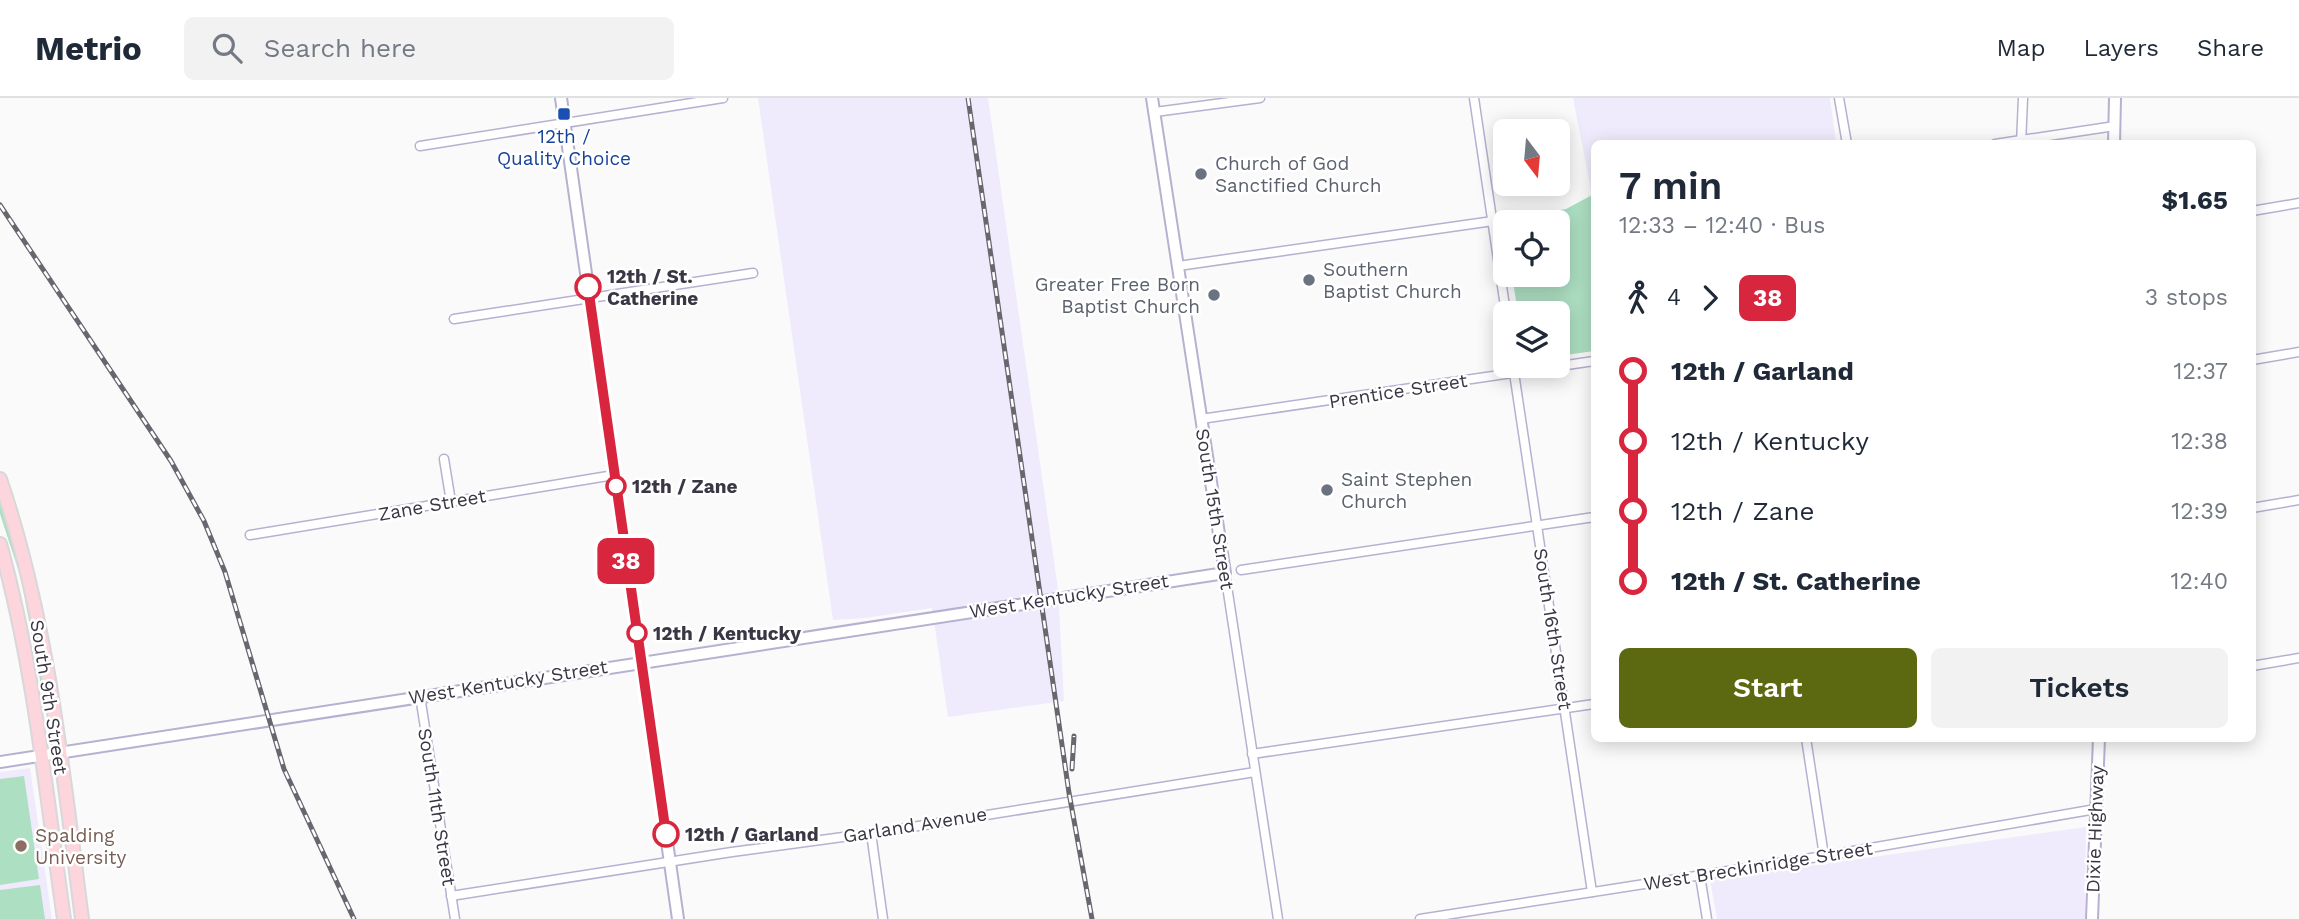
<!DOCTYPE html>
<html lang="en">
<head>
<meta charset="utf-8">
<style>
	body { margin:0; font-family:"Work Sans",sans-serif; background:#f2f2f3; color:#1f2937; height:100vh; display:flex; flex-direction:column; font-size:26px; white-space:nowrap }
	* { box-sizing:border-box; margin:0 }
	p { font-size:23px; color:#747a83 }
	.icon { flex:none; width:38px; height:38px; fill:none; stroke:currentColor; stroke-width:2; stroke-linecap:round; stroke-linejoin:round }
	.map { position:relative; flex:1; overflow:hidden }
	.panel { position:absolute; left:1591px; top:42px; width:665px; height:602px; display:flex; flex-direction:column; background:#fff; border-radius:10px; box-shadow:0 4px 18px #0003 }
	.panel>* { flex:none }
	.badge { padding:0 14px; border-radius:10px; font-size:24px; line-height:46px }
	.needle { width:46px; rotate:164deg }
	.fabs { position:absolute; left:1493px; top:21px; display:grid; gap:14px }
	.fabs a { display:grid; place-items:center; width:77px; height:77px; border-radius:10px; background:#fff; box-shadow:0 4px 18px #0003; font-size:35px }
	.map>.badge { position:absolute; translate:-50% -50%; box-shadow:0 0 0 4px #fff }
	.legs { display:flex; align-items:center; gap:10px; height:77px; padding:0 28px; font-size:23px }
	.legs p { margin-inline-start:auto }
	.headline { display:flex; align-items:center; justify-content:space-between; height:119px; padding:0 28px }
	h1 { font-size:38px; font-weight:600; line-height:52px }
	.cta { display:flex; gap:14px; margin-top:auto; padding:14px 28px }
	.cta a { flex:1; height:80px; border-radius:10px; background:#5c6910; color:#fff; font-size:28px; font-weight:600; line-height:80px; text-align:center }
	.cta a+a { background:#f2f2f3; color:#1f2937 }
	ul { padding:0 28px; list-style:none }
	li { display:flex; align-items:center; gap:24px; height:70px; font-size:26px }
	li i { display:grid; place-items:center; width:10px; height:100%; margin:0 9px; background:currentColor }
	li i::after { content:''; width:18px; height:18px; margin:-9px; border:5px solid; border-radius:50%; background:#fff }
	li p { margin-inline-start:auto }
	li:first-child i { background:linear-gradient(#0000 50%,currentColor 0) }
	li:last-child i { background:linear-gradient(currentColor 50%,#0000 0) }
	header { display:flex; align-items:center; gap:42px; box-sizing:border-box; height:98px; padding:0 35px; background:#fff; border-bottom:2px solid #e0e1e3 }
	header strong { font-size:33px }
	nav { display:flex; gap:38px; margin-inline-start:auto; font-size:24px }
	.search { width:490px; height:63px; background:#f2f2f3; display:flex; align-items:center; gap:18px; box-sizing:border-box; padding:0 24px; border-radius:10px; color:#747a83; font-size:26px }
	.map>svg:first-child { display:block }
	.built { fill:#efebfc }
	.green { fill:#addfc2 }
	.lines { fill:none; stroke-linecap:round; stroke-linejoin:round }
	.street-casing { stroke:#b8b0d1; stroke-width:11 }
	.secondary-casing { stroke:#b8b0d1; stroke-width:14 }
	.primary-casing { stroke:#d8d7da; stroke-width:16 }
	.street { stroke:#fff; stroke-width:8 }
	.secondary { stroke:#fff; stroke-width:10 }
	.primary { stroke:#fdd5dc; stroke-width:12 }
	.rail-casing { stroke:#696670; stroke-width:5 }
	.rail { stroke:#fff; stroke-width:2.5; stroke-dasharray:8; stroke-linecap:butt }
	.line-1-casing { stroke:#fff; stroke-width:16 }
	.line-1 { stroke:#d7263d; stroke-width:10 }
	.transit-dot { fill:#1a4fb4; stroke:#fff; stroke-width:2.5 }
	.worship-dot { fill:#6b7280; stroke:#fff; stroke-width:2.5 }
	.stop-1-dot { fill:#fff; stroke:#d7263d; stroke-width:3.5 }
	.education-dot { fill:#8d6e63; stroke:#fff; stroke-width:2.5 }
	.labels { text-anchor:middle; dominant-baseline:central; stroke-width:5; stroke-linejoin:round; paint-order:stroke }
	.transit-label { font-size:19px; fill:#164399; stroke:#fff }
	.worship-label { font-size:19px; fill:#5b616d; stroke:#fff; text-anchor:start }
	.stop-label { font-size:19px; font-weight:bold; fill:#3a3644; stroke:#fff; text-anchor:start }
	.street-label { font-size:19px; fill:#3a3644; stroke:#fff }
	.education-label { font-size:19px; fill:#785e54; stroke:#fff; text-anchor:start }
</style>
</head>
<body>
<header>
<strong>Metrio</strong>
<div class="search"><svg class="icon" aria-label="search" viewBox="0 0 24 24"><circle cx="10" cy="10" r="6"/><path d="M15 15l6 6"/></svg>Search here</div>
<nav><a>Map</a><a>Layers</a><a>Share</a></nav>
</header>
<div class="map">
<svg width="2299" height="821" viewBox="0 0 2299 821">
	<rect width="100%" height="100%" fill="#fafafa"/>
	<g class="built">
		<path d="M758 0H988L1058 491 1064 603 948 619 932 510 865 520 833 522Z"/>
		<path d="M1573 0H1830L1836 45 1594 46V96L1592 97Z"/>
		<path d="M30 670 52 821H0V674Z"/>
		<path d="M2086 729 2085 821H1717L1710 782Z"/>
	</g>
	<g class="green">
		<path d="M1594 96V253L1558 258V215H1518L1512 177H1558V124H1505V121L1566 111Z"/>
		<path d="M0 396 31 515 49 630 21 480 0 416Z"/>
		<path d="M24 678 39 781 0 787V681Z"/>
		<path d="M40 787 45 821H0V792Z"/>
	</g>
	<g class="lines">
		<g class="street-casing">
			<g id="street">
				<path d="M1474 0 1506 215"/>
				<path d="M1839 0 1847 46"/>
				<path d="M1155 14 1260 0"/>
				<path d="M1995 46 2115 28"/>
				<path d="M2021 46 2023 0"/>
				<path d="M420 48 723 0"/>
				<path d="M2252 113 2299 105"/>
				<path d="M1178 168 1493 123"/>
				<path d="M454 221 753 175"/>
				<path d="M2252 262 2299 254"/>
				<path d="M1513 268 1592 794"/>
				<path d="M1201 321 1594 263"/>
				<path d="M444 361 451 404"/>
				<path d="M2252 410 2299 402"/>
				<path d="M250 437 614 377"/>
				<path d="M1241 472 1594 419"/>
				<path d="M1225 475 1278 821"/>
				<path d="M2252 568 2299 560"/>
				<path d="M420 598 455 821"/>
				<path d="M1806 640 1824 758"/>
				<path d="M1252 656 1594 606"/>
				<path d="M871 735 883 821"/>
				<path d="M1700 778 1707 821"/>
				<path d="M451 798 732 754 887 733 1255 674"/>
				<path d="M1420 821 1824 758 2096 711"/>
			</g>
		</g>
		<g class="secondary-casing">
			<g id="secondary">
				<path d="M561 0 678 821"/>
				<path d="M2114 46 2115 0"/>
				<path d="M0 664 1225 475 1152 0"/>
				<path d="M2092 821 2099 640"/>
			</g>
		</g>
		<g class="primary-casing">
			<g id="primary">
				<path d="M0 381C48 522 63 674 82 821"/>
				<path d="M0 446C34 568 46 696 64 821"/>
			</g>
		</g>
		<use href="#street" class="street"/>
		<use href="#secondary" class="secondary"/>
		<use href="#primary" class="primary"/>
		<g class="rail-casing">
			<g id="rail">
				<path d="M968 0 1069 695 1092 821"/>
				<path d="M0 107 171 363 204 423 225 474 284 671 354 821"/>
				<path d="M1072 671 1074 638"/>
			</g>
		</g>
		<use href="#rail" class="rail"/>
	</g>
	<g class="lines">
		<g class="line-1-casing">
			<path id="line-1" d="M588 189 666 736"/>
		</g>
		<use href="#line-1" class="line-1"/>
	</g>
	<rect class="transit-dot" x="557" y="9" width="14" height="14" rx="3.5"/>
	<g class="worship-dot">
		<circle cx="1201" cy="76" r="7"/>
		<circle cx="1309" cy="182" r="7"/>
		<circle cx="1214" cy="197" r="7"/>
		<circle cx="1327" cy="392" r="7"/>
	</g>
	<g class="stop-1-dot">
		<circle cx="588" cy="189" r="12"/>
		<circle cx="616" cy="388" r="9"/>
		<circle cx="637" cy="535" r="9"/>
		<circle cx="666" cy="736" r="12"/>
	</g>
	<circle class="education-dot" cx="21" cy="748" r="7"/>
	<g class="labels">
		<g class="transit-label">
			<text x="564" y="38">12th /<tspan x="564" dy="22">Quality Choice</tspan></text>
		</g>
		<g class="worship-label">
			<text x="1215" y="65">Church of God<tspan x="1215" dy="22">Sanctified Church</tspan></text>
			<text x="1323" y="171">Southern<tspan x="1323" dy="22">Baptist Church</tspan></text>
			<text x="1200" y="186" text-anchor="end">Greater Free Born<tspan x="1200" dy="22">Baptist Church</tspan></text>
			<text x="1341" y="381">Saint Stephen<tspan x="1341" dy="22">Church</tspan></text>
		</g>
		<g class="stop-label">
			<text x="607" y="178">12th / St.<tspan x="607" dy="22">Catherine</tspan></text>
			<text x="632" y="388">12th / Zane</text>
			<text x="653" y="535">12th / Kentucky</text>
			<text x="685" y="736">12th / Garland</text>
		</g>
		<g class="street-label">
			<text transform="translate(1398 293) rotate(-9)">Prentice Street</text>
			<text transform="translate(432 407) rotate(-10)">Zane Street</text>
			<text transform="translate(1215 411) rotate(81)">South 15th Street</text>
			<text transform="translate(1069 498) rotate(-9)">West Kentucky Street</text>
			<text transform="translate(1553 531) rotate(81)">South 16th Street</text>
			<text transform="translate(508 584) rotate(-9)">West Kentucky Street</text>
			<text transform="translate(49 599) rotate(81)">South 9th Street</text>
			<text transform="translate(437 709) rotate(81)">South 11th Street</text>
			<text transform="translate(915 727) rotate(-9)">Garland Avenue</text>
			<text transform="translate(2095 731) rotate(-88)">Dixie Highway</text>
			<text transform="translate(1758 768) rotate(-9)">West Breckinridge Street</text>
		</g>
		<g class="education-label">
			<text x="35" y="737">Spalding<tspan x="35" dy="22">University</tspan></text>
		</g>
	</g>
</svg>
<div class="fabs">
<a><svg class="needle" viewBox="-14 -14 28 28"><path d="M0-13l5 13h-10z" fill="#e53935"/><path d="M0 13l5-13h-10z" fill="#747a83"/></svg></a>
<a><svg class="icon" aria-label="locate" viewBox="0 0 24 24"><circle cx="12" cy="12" r="6"/><path d="M12 2v4M12 18v4M2 12h4M18 12h4"/></svg></a>
<a><svg class="icon" aria-label="layers" viewBox="0 0 24 24"><path d="M12 4l9 5-9 5-9-5zM3 14l9 5 9-5"/></svg></a>
</div>
<b class="badge" style="left:626px;top:463px;background:#d7263d;color:#fff">38</b>
<section class="panel">
<div class="headline"><div><h1>7 min</h1><p>12:33 – 12:40 · Bus</p></div><b>$1.65</b></div>
<div class="legs"><svg class="icon" aria-label="walk" viewBox="0 0 24 24"><circle cx="13" cy="4" r="2"/><path d="M13 8l-2 6 4 7M11 14l-3 7M7 12l3-4h3l4 4"/></svg>4<svg class="icon" aria-label="forward" viewBox="0 0 24 24"><path d="M9 5l7 7-7 7"/></svg><b class="badge" style="background:#d7263d;color:#fff">38</b><p>3 stops</p></div>
<ul>
<li><i style="color:#d7263d"></i><b>12th / Garland</b><p>12:37</p></li>
<li><i style="color:#d7263d"></i><span>12th / Kentucky</span><p>12:38</p></li>
<li><i style="color:#d7263d"></i><span>12th / Zane</span><p>12:39</p></li>
<li><i style="color:#d7263d"></i><b>12th / St. Catherine</b><p>12:40</p></li>
</ul>
<div class="cta"><a>Start</a><a>Tickets</a></div>
</section>
</div>
</body>
</html>
